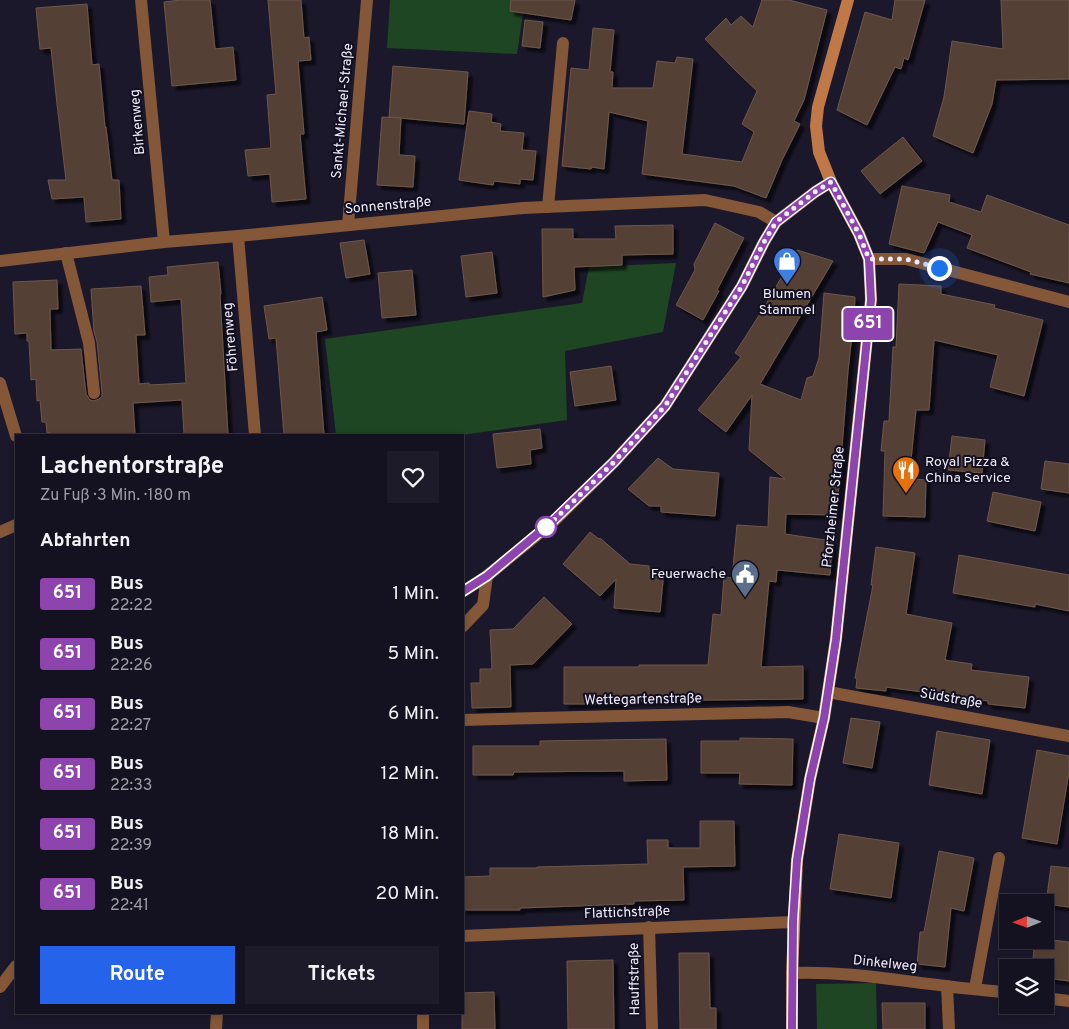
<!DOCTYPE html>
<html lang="de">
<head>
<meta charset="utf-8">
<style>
	body { margin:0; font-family:Overpass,sans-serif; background:#1d1b29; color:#f1f3f6; height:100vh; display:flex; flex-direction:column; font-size:19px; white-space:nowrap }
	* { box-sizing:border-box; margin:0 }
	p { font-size:16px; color:#9d9ea5 }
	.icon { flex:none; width:28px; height:28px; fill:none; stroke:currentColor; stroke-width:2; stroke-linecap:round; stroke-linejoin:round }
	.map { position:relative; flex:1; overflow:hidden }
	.side { position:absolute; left:15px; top:434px; width:449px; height:580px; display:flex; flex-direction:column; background:#141220; border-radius:0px; box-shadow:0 2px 8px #0003,0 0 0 1px #33323e }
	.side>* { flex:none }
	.badge { padding:0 10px; border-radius:4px; font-size:18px; line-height:32px }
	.needle { width:32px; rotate:269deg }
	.tools { position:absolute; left:999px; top:894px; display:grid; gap:10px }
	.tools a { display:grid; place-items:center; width:55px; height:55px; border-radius:0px; background:#141220; box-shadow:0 2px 8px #0003,0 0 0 1px #33323e; font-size:25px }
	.you { position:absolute; width:25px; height:25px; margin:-12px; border:4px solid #fff; border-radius:50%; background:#1a73e8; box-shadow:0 0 0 8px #1a73e833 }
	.map>.badge { position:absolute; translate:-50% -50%; box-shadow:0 0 0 2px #fff }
	h2 { padding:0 25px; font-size:19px; line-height:45px }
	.round { display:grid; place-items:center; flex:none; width:52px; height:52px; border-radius:0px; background:#1d1b29 }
	.summary { display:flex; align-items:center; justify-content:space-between; height:85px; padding:0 25px }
	h1 { font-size:24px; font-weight:700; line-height:38px }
	.cta { display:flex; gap:10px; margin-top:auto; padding:10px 25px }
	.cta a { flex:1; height:58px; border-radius:0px; background:#2563eb; color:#fff; font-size:20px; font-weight:700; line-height:58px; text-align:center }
	.cta a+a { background:#1d1b29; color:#f1f3f6 }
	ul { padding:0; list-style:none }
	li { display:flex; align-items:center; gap:15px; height:60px; padding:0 25px }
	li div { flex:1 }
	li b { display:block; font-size:19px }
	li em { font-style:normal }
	li .badge { min-width:55px; font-weight:700; text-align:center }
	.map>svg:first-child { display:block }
	.green { fill:#1e4622 }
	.building { fill:#553f34; stroke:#6e574b; filter:url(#shadow) }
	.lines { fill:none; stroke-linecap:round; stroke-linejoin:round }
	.lane { stroke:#845739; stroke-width:12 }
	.street { stroke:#845739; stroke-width:12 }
	.secondary { stroke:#c17847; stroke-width:12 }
	.line-casing { stroke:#fff; stroke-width:11 }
	.line { stroke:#8e44ad; stroke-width:8 }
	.walk { stroke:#efedfb; stroke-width:5; stroke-dasharray:0 9 }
	.stop-dot { fill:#fff; stroke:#8e44ad; stroke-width:2.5 }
	.labels { text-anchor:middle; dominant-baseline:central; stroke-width:4; stroke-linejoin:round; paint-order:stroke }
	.street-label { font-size:14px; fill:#efedfb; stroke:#120f21 }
	.poi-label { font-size:14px; fill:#efedfb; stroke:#120f21 }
</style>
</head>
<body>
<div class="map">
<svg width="1069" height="1029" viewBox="0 0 1069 1029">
	<defs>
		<filter id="shadow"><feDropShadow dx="4.5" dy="4.5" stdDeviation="1" flood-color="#0009"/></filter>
	</defs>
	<rect width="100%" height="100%" fill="#1b182b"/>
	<g class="green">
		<path d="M390 0H525L517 54 387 48Z"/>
		<path d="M676 263 663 332 565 351 567 420 462 435H336L325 339 582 303 589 267Z"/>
		<path d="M876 983 877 1029H817L816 984Z"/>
	</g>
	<g class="building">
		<path d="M180 0H210L215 49 233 47 236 80 172 86 164 2Z"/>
		<path d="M268 0H301L304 38 309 37 311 60 298 61 304 134H300L306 199 272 202 270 174 248 176 245 150 271 148 267 95 276 94Z"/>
		<path d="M511 0H575L571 20 510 11Z"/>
		<path d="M762 0H789L827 10 804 100 794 121 800 124 782 160 766 198 734 186 642 174 648 121 609 112 604 169 592 167 591 169 562 166 571 68 589 70 593 28 614 30 610 72H613L612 88H653L657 61 675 63 677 57 693 59 682 154 742 162 754 132 742 124 757 91 735 70 705 39 726 18 731 25 741 16 753 27Z"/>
		<path d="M895 0H925L908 60 904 58 901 69 895 67 867 125 837 110 865 12 892 20Z"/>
		<path d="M1001 0H1069V79L996 80 992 104 973 153 933 136 944 97 952 41 1003 49Z"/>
		<path d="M87 4 92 65 99 64 105 127H106L112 180H119L121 219 86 222 84 197 52 199 48 180H66L57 104 51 48 40 49 36 8Z"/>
		<path d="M525 20 543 22 540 48 522 46Z"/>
		<path d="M393 66 468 72 464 124 389 117Z"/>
		<path d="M469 111 492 114 491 122 501 124 500 131 524 133 522 150 536 151 533 180 520 179V184L494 181 493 185 459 180Z"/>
		<path d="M382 117 401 118 399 155 415 156 413 187 377 185Z"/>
		<path d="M903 137 922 161 880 194 861 171Z"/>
		<path d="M902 186 950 195 949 202 981 212 987 195 1069 225V283L1030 274 1031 272 967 248 972 235 938 222 924 253 889 244Z"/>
		<path d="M715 223 744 238 717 290 719 291 703 320 676 305 695 270 694 264Z"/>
		<path d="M673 225V254L622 255V265L574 267 575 290 543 297 542 229H573V239H616L615 226Z"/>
		<path d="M364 240 370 274 346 278 340 243Z"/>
		<path d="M797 250 833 261 760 384 801 400 807 378 813 376 819 358 824 293 855 297 854 317 848 371 842 447H843L836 515 786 514 785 534 832 541 830 575 777 570 776 582 769 581 761 667 803 666V699L624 701V704H564V667H639V665H708L713 614 721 615 724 577 732 578 737 525 768 527 770 477 785 479 749 450 752 395 726 432 698 410 741 357 735 353 765 306Z"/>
		<path d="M492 252 497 293 466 297 461 256Z"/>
		<path d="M218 262 221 294 220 295 228 435H184L182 400 133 403 135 435H50V432L47 433 46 422H42L40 400 37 401 36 379 31 380 29 341H27V333L15 334 13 282 57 280 58 309H50L51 350 81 349 86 394 90 400 94 401 99 399 102 396V392L97 342 94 332 91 289 141 286 145 335H136L139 384 149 383V385L186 383 181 299 151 302 149 277 168 275 167 267Z"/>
		<path d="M412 270 416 315 382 318 378 273Z"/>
		<path d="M899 284 941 286V294L995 305 994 308 1043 320 1024 396 990 387 998 355 934 340 929 410H916L910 470 913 471V479L926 480 925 517 883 516 885 451H881L884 421H889L893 347H896Z"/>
		<path d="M322 297 327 330 316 332 324 435H284L276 338 269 339 264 306Z"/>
		<path d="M611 366 616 400 575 406 570 372Z"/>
		<path d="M540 429 542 448 530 450 531 464 497 468 493 434Z"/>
		<path d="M952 436 985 440 982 473 948 470Z"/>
		<path d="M658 458 673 469 719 473 715 516 661 512V506H649L628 489Z"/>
		<path d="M1045 461 1069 464V493L1041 489Z"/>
		<path d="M993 492 1041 502 1035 531 987 521Z"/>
		<path d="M590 532 599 539 600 538 630 564 649 566V569L664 570 660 612 614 608 616 579 600 596 563 564Z"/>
		<path d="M876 547 915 553 906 614 952 623 945 660 972 664 971 670 1029 677 1025 708 988 704V701L886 687V691L856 688 857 679 855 678 873 585H871Z"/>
		<path d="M959 555 1069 575V611L1035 604V607L953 593Z"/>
		<path d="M544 597 572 624 533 664 510 665 511 707 472 708 471 683H480V669H492L490 630 513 629Z"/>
		<path d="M851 718 880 722 872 768 843 763Z"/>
		<path d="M937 731 990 740 982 794 929 785Z"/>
		<path d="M740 738 793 739 792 785 739 784 740 773H701V741H740Z"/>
		<path d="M666 739 667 780 624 781V771L514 772 513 775H473V746H540V741Z"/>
		<path d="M1037 750 1069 756V772L1057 844 1022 838Z"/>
		<path d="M700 821H734L735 866 683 867 684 900 634 901V904L520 908V910H462V877L490 876V868H537V867L648 864 647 840H668V848H700Z"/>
		<path d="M839 834 899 843 891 898 830 889Z"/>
		<path d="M939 851 974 858 964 911 951 908 945 967 917 964 920 932H924Z"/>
		<path d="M1051 866 1069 868V907L1046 904Z"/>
		<path d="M1035 940H1052L1069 942V981L1045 978V968H1032Z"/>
		<path d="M679 953H709L710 1008H716V1029H680Z"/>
		<path d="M613 960 614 1029H568L567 961Z"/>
		<path d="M494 992 495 1029H462V993Z"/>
		<path d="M882 1003H925V1029H883Z"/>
	</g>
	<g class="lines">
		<g class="lane">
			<path d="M548 207 563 43"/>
			<path d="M66 253 89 343 94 393"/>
			<path d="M975 988 999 858"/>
		</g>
		<g class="street">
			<path d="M141 0 164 242"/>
			<path d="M348 225 367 0"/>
			<path d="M238 236 255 435"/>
			<path d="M869 259H906L1069 302"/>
			<path d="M0 261 164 242 238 236 523 208 705 200 759 212 776 222"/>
			<path d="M0 383 16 436"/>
			<path d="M0 532 16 525"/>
			<path d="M462 592 487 576 554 521 614 462 665 406 742 286 764 242 776 222 815 192 831 182"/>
			<path d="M462 627 483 605 487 576"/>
			<path d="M828 692 1069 736"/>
			<path d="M462 720 788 712 824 718"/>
			<path d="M649 927 652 1029"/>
			<path d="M462 936 793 922"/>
			<path d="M792 973C844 971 894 980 946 986 966 989 987 990 1008 993"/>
			<path d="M947 986 949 1029"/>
			<path d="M0 987 16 966"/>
			<path d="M1045 998 1069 1001"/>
			<path d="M423 1012V1029"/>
			<path d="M216 1029 217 1012"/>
		</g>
		<path class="secondary" d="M792 1029V973L797 860 810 779 824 718 836 639 871 299 869 259 859 234 831 182 819 152 816 126 818 107 848 0"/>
	</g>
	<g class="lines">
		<g class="line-casing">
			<path id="line" d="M462 592 487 576 554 520 614 462 665 406 742 286 764 242 776 222 815 192 831 182 859 234 869 259 871 300 836 639 824 718 810 779 797 860 793 922 792 1029"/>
		</g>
		<use href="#line" class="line"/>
		<path class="walk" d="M546 527 540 532 554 520 614 462 665 406 742 286 764 242 776 222 815 192 831 182 859 234 869 259H906L939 268"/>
	</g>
	<defs>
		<g id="shop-pin" transform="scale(1.4375)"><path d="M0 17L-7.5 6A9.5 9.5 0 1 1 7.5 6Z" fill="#3f7fe0" stroke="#120f21"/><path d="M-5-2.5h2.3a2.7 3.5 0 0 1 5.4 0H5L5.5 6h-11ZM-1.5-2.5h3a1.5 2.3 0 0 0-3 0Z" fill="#fff"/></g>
		<g id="restaurant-pin" transform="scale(1.4375)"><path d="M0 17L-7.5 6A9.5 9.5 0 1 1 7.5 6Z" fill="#e8710a" stroke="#120f21"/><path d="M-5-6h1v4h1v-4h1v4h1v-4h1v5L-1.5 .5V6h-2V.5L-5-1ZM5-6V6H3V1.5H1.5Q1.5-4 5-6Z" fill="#fff"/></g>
		<g id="civic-pin" transform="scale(1.4375)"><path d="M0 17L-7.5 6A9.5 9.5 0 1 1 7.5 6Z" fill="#5c6f8a" stroke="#120f21"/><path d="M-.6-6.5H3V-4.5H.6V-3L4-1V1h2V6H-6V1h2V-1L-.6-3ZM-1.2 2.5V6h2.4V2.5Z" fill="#fff"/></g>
	</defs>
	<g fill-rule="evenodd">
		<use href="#shop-pin" x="787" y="261"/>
		<use href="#restaurant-pin" x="906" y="470"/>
		<use href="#civic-pin" x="745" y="574"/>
	</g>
	<circle class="stop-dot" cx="546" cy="527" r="10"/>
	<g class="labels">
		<g class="street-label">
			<text transform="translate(343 111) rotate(-85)">Sankt-Michael-Straße</text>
			<text transform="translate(138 122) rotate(-95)">Birkenweg</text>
			<text transform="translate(388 206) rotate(-5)">Sonnenstraße</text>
			<text transform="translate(231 337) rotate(-95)">Föhrenweg</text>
			<text transform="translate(834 507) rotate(-84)">Pforzheimer Straße</text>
			<text transform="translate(951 699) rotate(10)">Südstraße</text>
			<text transform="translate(643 700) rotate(-1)">Wettegartenstraße</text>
			<text transform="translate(627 913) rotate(-2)">Flattichstraße</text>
			<text transform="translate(885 964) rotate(6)">Dinkelweg</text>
			<text transform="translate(635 979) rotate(-91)">Hauffstraße</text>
		</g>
		<g class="poi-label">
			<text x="787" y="294">Blumen<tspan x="787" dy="16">Stammel</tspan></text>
			<text x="925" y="462" text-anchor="start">Royal Pizza &amp;<tspan x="925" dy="16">China Service</tspan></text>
			<text x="726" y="574" text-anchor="end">Feuerwache</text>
		</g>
	</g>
</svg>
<div class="tools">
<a><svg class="needle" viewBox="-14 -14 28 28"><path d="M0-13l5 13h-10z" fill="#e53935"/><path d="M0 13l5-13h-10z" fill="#9d9ea5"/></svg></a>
<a><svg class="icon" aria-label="layers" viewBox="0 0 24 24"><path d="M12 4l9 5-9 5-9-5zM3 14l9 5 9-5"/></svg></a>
</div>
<div class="you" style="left:939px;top:268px"></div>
<b class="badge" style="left:868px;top:324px;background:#8e44ad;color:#fff">651</b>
<section class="side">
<div class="summary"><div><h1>Lachentorstraße</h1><p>Zu Fuß · 3 Min. · 180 m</p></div><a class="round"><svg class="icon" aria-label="heart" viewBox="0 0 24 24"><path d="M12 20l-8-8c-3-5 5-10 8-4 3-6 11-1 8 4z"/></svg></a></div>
<h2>Abfahrten</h2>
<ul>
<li><span class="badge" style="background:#8e44ad;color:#fff">651</span><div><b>Bus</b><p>22:22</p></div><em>1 Min.</em></li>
<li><span class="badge" style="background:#8e44ad;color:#fff">651</span><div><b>Bus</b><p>22:26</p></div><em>5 Min.</em></li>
<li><span class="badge" style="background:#8e44ad;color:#fff">651</span><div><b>Bus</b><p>22:27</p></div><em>6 Min.</em></li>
<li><span class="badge" style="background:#8e44ad;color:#fff">651</span><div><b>Bus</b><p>22:33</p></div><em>12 Min.</em></li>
<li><span class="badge" style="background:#8e44ad;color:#fff">651</span><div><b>Bus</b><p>22:39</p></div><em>18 Min.</em></li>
<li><span class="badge" style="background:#8e44ad;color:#fff">651</span><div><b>Bus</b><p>22:41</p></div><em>20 Min.</em></li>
</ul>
<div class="cta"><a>Route</a><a>Tickets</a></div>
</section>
</div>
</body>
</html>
